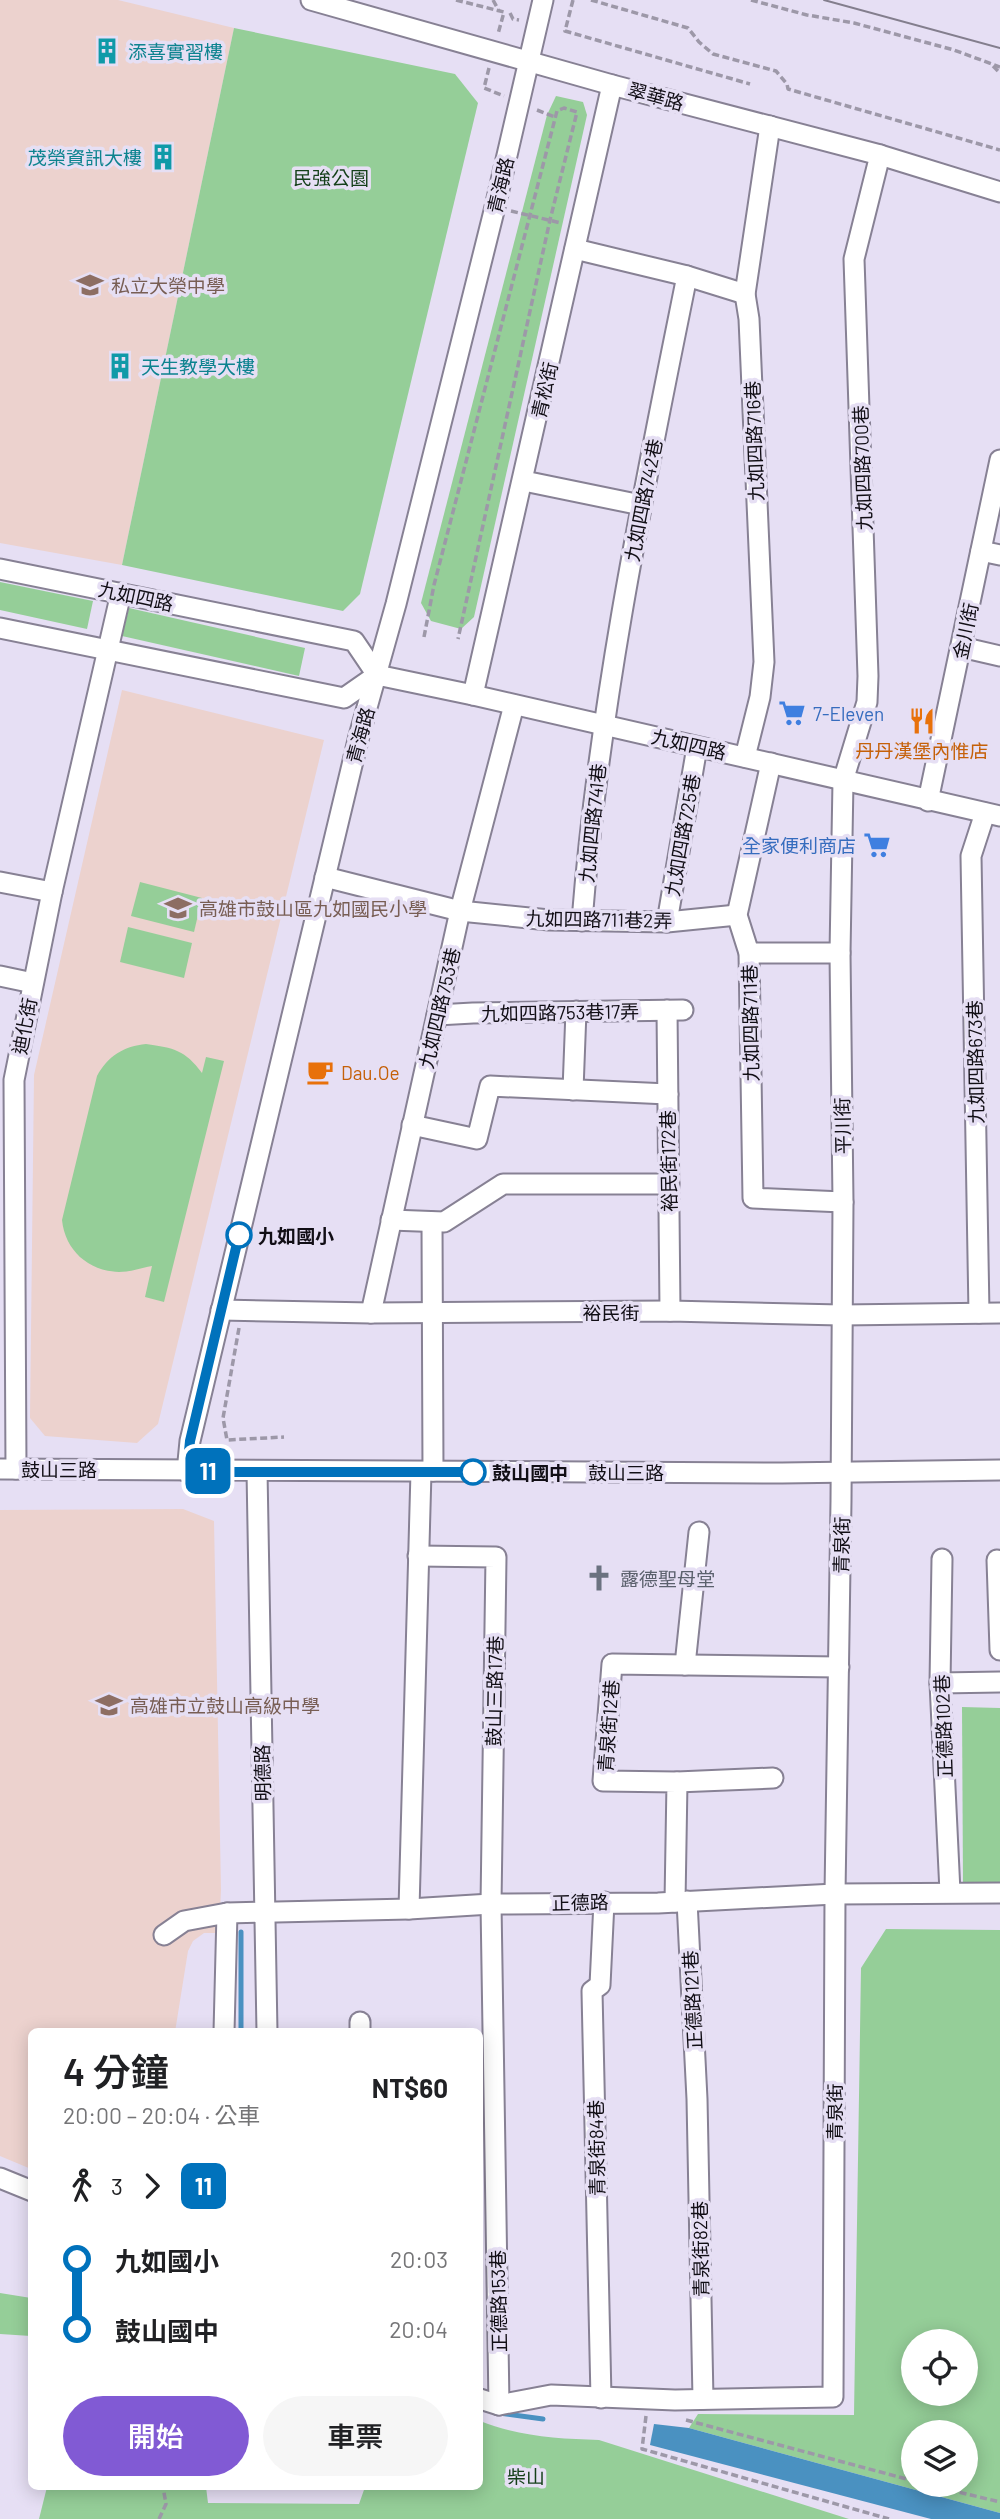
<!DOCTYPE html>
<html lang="zh-TW">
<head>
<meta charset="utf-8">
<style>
	body { margin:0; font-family:Barlow,"Noto Sans TC",sans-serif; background:#f6f6f6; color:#202124; height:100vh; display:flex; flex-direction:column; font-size:26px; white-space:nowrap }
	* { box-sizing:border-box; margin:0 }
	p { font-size:23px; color:#757577 }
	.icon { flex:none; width:38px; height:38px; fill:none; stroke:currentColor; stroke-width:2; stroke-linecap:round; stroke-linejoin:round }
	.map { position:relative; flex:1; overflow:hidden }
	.drawer { position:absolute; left:28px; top:2028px; width:455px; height:462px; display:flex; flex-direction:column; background:#fff; border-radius:10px; box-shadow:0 4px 18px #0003 }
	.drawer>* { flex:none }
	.badge { padding:0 14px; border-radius:10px; font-size:24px; line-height:46px }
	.buttons { position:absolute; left:901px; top:2329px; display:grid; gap:14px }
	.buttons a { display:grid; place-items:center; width:77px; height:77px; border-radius:50%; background:#fff; box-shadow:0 4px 18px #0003; font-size:35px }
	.map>.badge { position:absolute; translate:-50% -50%; box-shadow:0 0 0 4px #fff }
	.legs { display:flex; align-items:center; gap:10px; height:77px; padding:0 35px; font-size:23px }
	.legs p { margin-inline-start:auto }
	.headline { display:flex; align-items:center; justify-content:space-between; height:119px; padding:0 35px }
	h1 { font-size:38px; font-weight:600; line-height:52px }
	.cta { display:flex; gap:14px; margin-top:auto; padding:14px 35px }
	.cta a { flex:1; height:80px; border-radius:42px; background:#815ad4; color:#fff; font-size:28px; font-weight:600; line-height:80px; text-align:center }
	.cta a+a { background:#f6f6f6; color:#202124 }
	ul { padding:0 35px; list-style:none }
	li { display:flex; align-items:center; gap:24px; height:70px; font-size:26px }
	li i { display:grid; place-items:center; width:10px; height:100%; margin:0 9px; background:currentColor }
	li i::after { content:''; width:18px; height:18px; margin:-9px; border:5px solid; border-radius:50%; background:#fff }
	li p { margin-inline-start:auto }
	li:first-child i { background:linear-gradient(#0000 50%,currentColor 0) }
	li:last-child i { background:linear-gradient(currentColor 50%,#0000 0) }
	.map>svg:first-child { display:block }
	.education { fill:#ecd2ce }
	.green { fill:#95ce98; fill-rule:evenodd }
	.water { fill:#4a91c1 }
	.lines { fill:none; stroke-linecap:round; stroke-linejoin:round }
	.stream { stroke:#4a91c1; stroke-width:5 }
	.minor-casing { stroke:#878194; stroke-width:23 }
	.path { stroke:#9d98a8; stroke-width:3.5; stroke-dasharray:7 3.5; stroke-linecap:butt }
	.minor { stroke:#fff; stroke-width:19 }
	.tram { stroke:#837e8d; stroke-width:2 }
	.line-1-casing { stroke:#fff; stroke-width:16 }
	.line-1 { stroke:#0072bc; stroke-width:10 }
	.stop-1-dot { fill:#fff; stroke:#0072bc; stroke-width:3.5 }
	.labels { text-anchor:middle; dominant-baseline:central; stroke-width:7; stroke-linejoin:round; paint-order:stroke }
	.culture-label { font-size:19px; fill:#0d838f; stroke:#e6dff4; text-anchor:start }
	.street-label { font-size:19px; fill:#110e15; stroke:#e6dff4 }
	.park-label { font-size:19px; fill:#15401a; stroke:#e6dff4 }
	.education-label { font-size:19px; fill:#785e54; stroke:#e6dff4; text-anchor:start }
	.shop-label { font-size:19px; fill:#366cbe; stroke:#e6dff4; text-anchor:start }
	.food-label { font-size:19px; fill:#c56008; stroke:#e6dff4 }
	.stop-label { font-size:19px; font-weight:bold; fill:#110e15; stroke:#e6dff4; text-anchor:start }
	.worship-label { font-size:19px; fill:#5b616d; stroke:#e6dff4; text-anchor:start }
</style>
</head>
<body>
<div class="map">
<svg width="1000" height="2519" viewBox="0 0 1000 2519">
	<rect width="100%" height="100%" fill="#e6dff4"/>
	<g class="education">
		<path d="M0 0H118L234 28 122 565 0 543Z"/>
		<path d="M122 690 324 740 158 1424 137 1443 45 1436 30 1418 34 1075Z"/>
		<path d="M183 1509 214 1521 221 1890 219 1933H204L193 1941 188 1951 175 2032H32L31 2169 0 2156V1510Z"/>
	</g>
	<g class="green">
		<path d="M234 28 455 74 478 103 360 594 343 611 122 565Z"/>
		<path d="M556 96 583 102 587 115 474 617 461 629 431 621 421 603 547 115Z"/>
		<path d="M0 582 93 601 87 629 0 610Z"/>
		<path d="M129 608 305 648 299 676 122 636Z"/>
		<path d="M140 882 202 898 194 932 131 916Z"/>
		<path d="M128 927 192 943 184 978 120 962Z"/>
		<path d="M146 1044C174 1048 185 1050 202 1073L206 1057 224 1061 164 1302 145 1297 152 1266C141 1268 130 1272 119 1272 88 1271 65 1250 62 1220L97 1076C108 1056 124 1046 146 1044Z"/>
		<path d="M962 1707 1000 1708V1886L963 1885Z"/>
		<path d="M886 1929 1000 1930V2513L689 2428 698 2414 854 2415 861 1968ZM914 2342H966V2394H914ZM914 2432H966V2485H914Z"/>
		<path d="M0 2293 31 2298V2336L0 2334Z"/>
		<path d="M480 2421C517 2436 558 2439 599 2440L849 2519H39L47 2487H206L208 2503 359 2504 365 2487H480Z"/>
	</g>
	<path class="water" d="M654 2424 689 2428 1000 2513V2519H931L650 2445Z"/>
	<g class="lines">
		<g class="stream">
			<path d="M241 1932V2032"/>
			<path d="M499 2413 543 2419"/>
		</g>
		<g class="minor-casing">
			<g id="minor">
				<path d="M311 0 612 85 880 155 1000 192"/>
				<path d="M575 249 687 276 745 294"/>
				<path d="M524 481 641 505"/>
				<path d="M981 551 1000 555"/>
				<path d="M0 569 354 641 377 675 473 695 1000 816"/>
				<path d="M0 628 344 698 377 675"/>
				<path d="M961 647 1000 656"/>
				<path d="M473 695 612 85"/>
				<path d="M745 757 760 697 764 662 749 319 745 294 770 126"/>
				<path d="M771 763 737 915 749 953 753 1198 843 1202"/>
				<path d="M928 801 1000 460"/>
				<path d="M325 877 460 911 549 920 667 922 737 915"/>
				<path d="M0 882 52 892"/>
				<path d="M582 921C599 703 644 489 687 276"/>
				<path d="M667 922 697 747"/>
				<path d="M749 953H840"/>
				<path d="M0 976 33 983"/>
				<path d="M667 1010 670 1311"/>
				<path d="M437 1015 473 1013 683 1010"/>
				<path d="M573 1090 576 1011"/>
				<path d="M412 1125 477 1139 490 1086 668 1094"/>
				<path d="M391 1220 444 1222 503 1184H669"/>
				<path d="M432 1222 433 1471"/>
				<path d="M221 1310 371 1313 670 1311 841 1315 1000 1313"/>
				<path d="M371 1313 460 911 514 705"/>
				<path d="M979 1313 971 856 985 813"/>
				<path d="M0 1469 782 1473 1000 1470"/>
				<path d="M16 1469 14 1080 52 892 121 593"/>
				<path d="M257 1471 267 2032"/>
				<path d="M187 1472 190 1441 359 736 396 604 495 207 543 0"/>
				<path d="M418 1556 496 1557 491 1904 499 2405"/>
				<path d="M942 1559 940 1683 950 1892"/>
				<path d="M997 1560 1000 1650"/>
				<path d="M685 1665 699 1532"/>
				<path d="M940 1683 1000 1682"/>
				<path d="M677 1782 773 1778"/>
				<path d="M687 1901 697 2099 703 2399"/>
				<path d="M675 1902 677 1782 603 1781 612 1664 839 1667"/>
				<path d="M409 1909 421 1472"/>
				<path d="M164 1935 184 1921 227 1913 409 1909 491 1904 658 1903 835 1894 1000 1893"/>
				<path d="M360 2022V2032"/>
				<path d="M224 2032 227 1913"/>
				<path d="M0 2178 32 2191"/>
				<path d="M601 2398 592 1991 600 1985 604 1902"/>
				<path d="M480 2399 499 2405 551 2395 675 2400 833 2397 835 1894 841 1501 843 1202 840 953 843 781 867 702 868 676 854 259 880 155"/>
			</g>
		</g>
		<g class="path">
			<path d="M456 0 504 12 498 34"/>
			<path d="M493 0 499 11"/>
			<path d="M573 0 565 31 750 84"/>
			<path d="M591 0 688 28 699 42 713 54 776 71 787 84 788 89 1000 150"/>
			<path d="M751 0 807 15 854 23 954 50 1000 67"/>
			<path d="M510 13 513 19 519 20"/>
			<path d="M993 66 1000 73"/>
			<path d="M489 68 484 88 504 96"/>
			<path d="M537 110 555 117"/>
			<path d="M511 211 561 223"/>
			<path d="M424 637 434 585 557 111 564 108 577 112 550 220 458 639"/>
			<path d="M239 1328 223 1418 227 1440 284 1437"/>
			<path d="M646 2416 642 2449 889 2519"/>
			<path d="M686 2420 914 2481"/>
			<path d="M929 2485 1000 2502"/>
			<path d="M159 2519 166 2504 163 2487"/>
		</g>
		<use href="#minor" class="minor"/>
		<path class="tram" d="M824 0 1000 48"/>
	</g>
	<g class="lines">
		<g class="line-1-casing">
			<path id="line-1" d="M239 1235 190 1441 187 1472H473"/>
		</g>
		<use href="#line-1" class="line-1"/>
	</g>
	<defs>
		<g id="building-bare" transform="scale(2.1)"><path d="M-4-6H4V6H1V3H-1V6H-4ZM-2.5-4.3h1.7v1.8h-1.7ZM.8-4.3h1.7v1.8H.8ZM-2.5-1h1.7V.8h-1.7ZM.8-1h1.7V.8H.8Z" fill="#0f9aa8" stroke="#e6dff4" stroke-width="2.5" paint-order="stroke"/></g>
		<g id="school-bare" transform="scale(2.1)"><path d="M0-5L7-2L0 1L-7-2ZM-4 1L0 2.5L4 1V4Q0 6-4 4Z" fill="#8d6e63" stroke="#e6dff4" stroke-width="2.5" paint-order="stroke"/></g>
		<g id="supermarket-bare" transform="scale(2.1)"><path d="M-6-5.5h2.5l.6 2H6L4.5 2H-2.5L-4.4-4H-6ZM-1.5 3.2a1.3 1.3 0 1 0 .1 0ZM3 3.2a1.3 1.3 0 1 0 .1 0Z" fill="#3f7fe0" stroke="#e6dff4" stroke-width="2.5" paint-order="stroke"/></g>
		<g id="restaurant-bare" transform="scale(2.1)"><path d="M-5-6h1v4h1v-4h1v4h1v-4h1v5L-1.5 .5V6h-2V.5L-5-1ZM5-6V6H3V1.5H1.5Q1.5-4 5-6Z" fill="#e8710a" stroke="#e6dff4" stroke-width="2.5" paint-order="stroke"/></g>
		<g id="cafe-bare" transform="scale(2.1)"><path d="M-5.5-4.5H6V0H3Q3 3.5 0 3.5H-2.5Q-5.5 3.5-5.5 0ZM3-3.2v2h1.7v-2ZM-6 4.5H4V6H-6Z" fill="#e8710a" stroke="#e6dff4" stroke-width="2.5" paint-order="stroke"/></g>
		<g id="church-bare" transform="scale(2.1)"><path d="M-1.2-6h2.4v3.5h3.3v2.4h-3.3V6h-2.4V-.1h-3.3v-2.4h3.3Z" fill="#6b7280" stroke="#e6dff4" stroke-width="2.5" paint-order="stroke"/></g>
	</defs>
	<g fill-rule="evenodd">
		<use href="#building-bare" x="107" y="51"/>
		<use href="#building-bare" x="163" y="157"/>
		<use href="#school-bare" x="90" y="285"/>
		<use href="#building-bare" x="120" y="366"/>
		<use href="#supermarket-bare" x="792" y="713"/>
		<use href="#restaurant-bare" x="922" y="721"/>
		<use href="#supermarket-bare" x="877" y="845"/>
		<use href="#school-bare" x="178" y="908"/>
		<use href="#cafe-bare" x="320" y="1072"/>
		<use href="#church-bare" x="599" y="1578"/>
		<use href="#school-bare" x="109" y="1705"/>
	</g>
	<g class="stop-1-dot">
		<circle cx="239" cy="1235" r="12"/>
		<circle cx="473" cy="1472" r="12"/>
	</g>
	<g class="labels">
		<g class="culture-label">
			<text x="128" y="51">添喜實習樓</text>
			<text x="142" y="157" text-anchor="end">茂榮資訊大樓</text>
			<text x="141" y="366">天生教學大樓</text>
		</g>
		<g class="street-label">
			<text transform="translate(656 96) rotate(15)">翠華路</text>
			<text transform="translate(500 185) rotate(-77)">青海路</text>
			<text transform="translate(544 390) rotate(-77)">青松街</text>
			<text transform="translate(754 441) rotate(-92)">九如四路716巷</text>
			<text transform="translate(862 468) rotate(-92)">九如四路700巷</text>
			<text transform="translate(643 500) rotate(-79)">九如四路742巷</text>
			<text transform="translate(136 596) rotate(12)">九如四路</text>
			<text transform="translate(965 631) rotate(-78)">金川街</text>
			<text transform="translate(360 735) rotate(-75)">青海路</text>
			<text transform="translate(689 744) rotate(13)">九如四路</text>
			<text transform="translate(592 823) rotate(-84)">九如四路741巷</text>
			<text transform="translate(682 835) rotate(-80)">九如四路725巷</text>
			<text transform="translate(599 919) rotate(1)">九如四路711巷2弄</text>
			<text transform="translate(439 1008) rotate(-77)">九如四路753巷</text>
			<text transform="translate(560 1012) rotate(-1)">九如四路753巷17弄</text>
			<text transform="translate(750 1023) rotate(-91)">九如四路711巷</text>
			<text transform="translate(24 1026) rotate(-79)">迪化街</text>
			<text transform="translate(975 1062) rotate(-91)">九如四路673巷</text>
			<text transform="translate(842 1126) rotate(-91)">平川街</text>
			<text transform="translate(668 1161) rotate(-91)">裕民街172巷</text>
			<text x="611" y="1312">裕民街</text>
			<text x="59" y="1469">鼓山三路</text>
			<text x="626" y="1472">鼓山三路</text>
			<text transform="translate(841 1545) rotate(-89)">青泉街</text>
			<text transform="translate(494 1691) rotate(-89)">鼓山三路17巷</text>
			<text transform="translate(608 1726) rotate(-86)">青泉街12巷</text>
			<text transform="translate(943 1726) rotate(-92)">正德路102巷</text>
			<text transform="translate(262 1773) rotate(-91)">明德路</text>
			<text transform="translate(580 1902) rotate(-1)">正德路</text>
			<text transform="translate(692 2000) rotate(-93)">正德路121巷</text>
			<text transform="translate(834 2112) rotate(-90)">青泉街</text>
			<text transform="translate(596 2148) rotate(-91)">青泉街84巷</text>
			<text transform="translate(700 2249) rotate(-91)">青泉街82巷</text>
			<text transform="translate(498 2301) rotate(-91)">正德路153巷</text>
		</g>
		<g class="park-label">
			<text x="331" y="177">民強公園</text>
			<text x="526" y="2476">柴山</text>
		</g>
		<g class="education-label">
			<text x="111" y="285">私立大榮中學</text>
			<text x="199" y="908">高雄市鼓山區九如國民小學</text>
			<text x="130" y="1705">高雄市立鼓山高級中學</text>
		</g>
		<g class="shop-label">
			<text x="813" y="713">7-Eleven</text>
			<text x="856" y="845" text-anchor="end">全家便利商店</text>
		</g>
		<g class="food-label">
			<text x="922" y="750">丹丹漢堡內惟店</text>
			<text x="341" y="1072" text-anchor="start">Dau.Oe</text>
		</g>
		<g class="stop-label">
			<text x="258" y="1235">九如國小</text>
			<text x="492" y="1472">鼓山國中</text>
		</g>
		<g class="worship-label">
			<text x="620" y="1578">露德聖母堂</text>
		</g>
	</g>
</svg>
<div class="buttons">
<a><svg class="icon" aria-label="locate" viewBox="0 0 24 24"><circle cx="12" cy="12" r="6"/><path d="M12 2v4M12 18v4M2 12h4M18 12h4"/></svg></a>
<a><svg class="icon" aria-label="layers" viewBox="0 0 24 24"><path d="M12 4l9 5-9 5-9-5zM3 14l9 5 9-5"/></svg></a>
</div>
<b class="badge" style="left:208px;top:1471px;background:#0072bc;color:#fff">11</b>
<section class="drawer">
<div class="headline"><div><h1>4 分鐘</h1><p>20:00 – 20:04 · 公車</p></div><b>NT$60</b></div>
<div class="legs"><svg class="icon" aria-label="walk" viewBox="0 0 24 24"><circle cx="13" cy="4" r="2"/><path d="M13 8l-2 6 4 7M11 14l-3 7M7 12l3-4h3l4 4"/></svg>3<svg class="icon" aria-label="forward" viewBox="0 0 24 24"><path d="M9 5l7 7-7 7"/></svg><b class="badge" style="background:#0072bc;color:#fff">11</b></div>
<ul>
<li><i style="color:#0072bc"></i><b>九如國小</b><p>20:03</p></li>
<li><i style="color:#0072bc"></i><b>鼓山國中</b><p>20:04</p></li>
</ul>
<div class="cta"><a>開始</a><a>車票</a></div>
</section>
</div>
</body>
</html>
